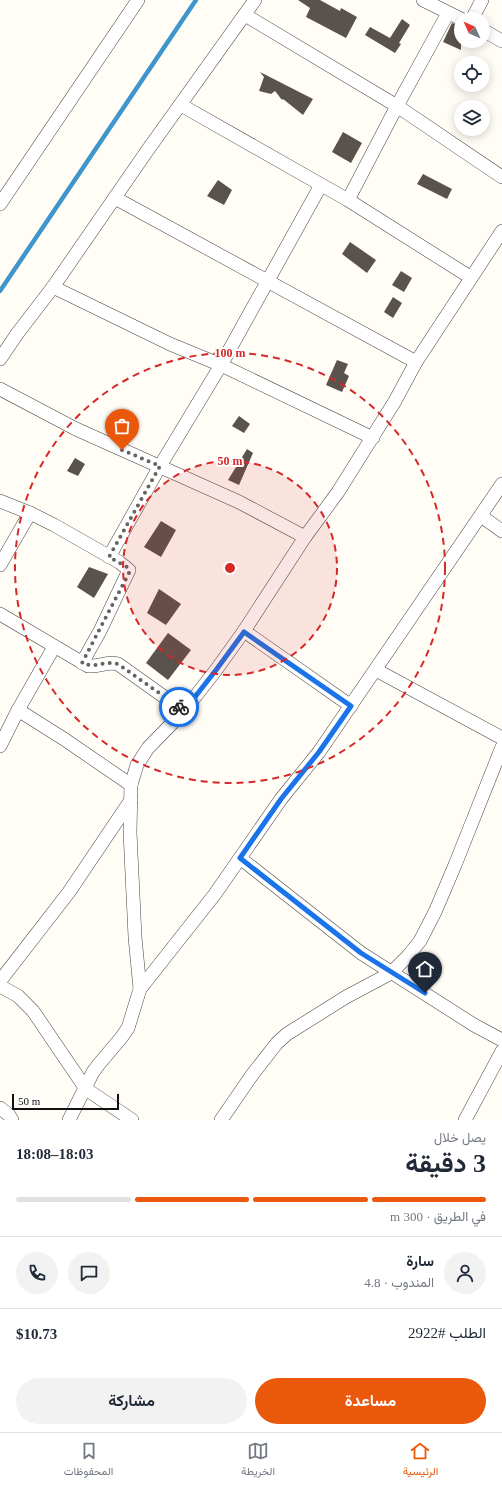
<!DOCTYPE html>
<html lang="ar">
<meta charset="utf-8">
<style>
body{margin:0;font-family:"Times New Roman",Vazirmatn,serif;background:#f2f2f3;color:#1f2937;direction:rtl;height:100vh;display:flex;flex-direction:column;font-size:15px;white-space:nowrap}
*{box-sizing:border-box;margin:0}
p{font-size:13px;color:#747a83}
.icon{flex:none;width:22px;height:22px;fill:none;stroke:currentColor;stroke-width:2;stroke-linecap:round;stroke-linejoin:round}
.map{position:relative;height:1120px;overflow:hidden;direction:ltr}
.drawer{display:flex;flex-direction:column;background:#fff;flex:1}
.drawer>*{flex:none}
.needle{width:26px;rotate:315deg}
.fabs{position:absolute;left:454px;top:12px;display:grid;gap:8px}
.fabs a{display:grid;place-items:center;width:36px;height:36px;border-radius:50%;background:#fff;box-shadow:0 2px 10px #0003;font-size:20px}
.scale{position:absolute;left:12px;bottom:10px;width:107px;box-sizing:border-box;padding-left:4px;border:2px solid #111;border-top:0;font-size:11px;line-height:14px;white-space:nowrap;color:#111;-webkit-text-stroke:3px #fff;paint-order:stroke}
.pin{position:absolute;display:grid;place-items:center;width:34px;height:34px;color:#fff;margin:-41px -17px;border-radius:50% 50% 50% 0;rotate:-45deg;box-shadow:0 0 4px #0007}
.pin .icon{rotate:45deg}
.courier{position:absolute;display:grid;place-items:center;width:40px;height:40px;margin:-20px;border:3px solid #1a73e8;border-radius:50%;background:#fff;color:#222;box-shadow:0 1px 5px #0007}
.overview em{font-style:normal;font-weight:700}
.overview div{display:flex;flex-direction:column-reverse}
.overview{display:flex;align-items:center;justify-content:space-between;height:68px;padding:0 16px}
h1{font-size:26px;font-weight:700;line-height:30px}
.bar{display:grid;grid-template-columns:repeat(4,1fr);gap:6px 4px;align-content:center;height:48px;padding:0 16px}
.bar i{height:5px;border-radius:3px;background:#e0e1e3}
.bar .selected{background:#ea580c}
.bar p{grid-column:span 4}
.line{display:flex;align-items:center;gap:10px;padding:0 16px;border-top:1px solid #e0e1e3}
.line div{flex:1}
.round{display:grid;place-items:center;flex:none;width:42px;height:42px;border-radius:21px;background:#f2f2f3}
.cta{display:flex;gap:8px;margin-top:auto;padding:8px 16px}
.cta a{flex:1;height:46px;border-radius:24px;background:#ea580c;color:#fff;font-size:16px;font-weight:700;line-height:46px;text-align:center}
.cta a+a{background:#f2f2f3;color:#1f2937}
.tabs{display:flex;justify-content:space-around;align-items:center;height:56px;border-top:1px solid #e0e1e3;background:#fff;font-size:11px;color:#747a83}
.tabs a{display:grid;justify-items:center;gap:2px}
.tabs .selected{color:#ea580c}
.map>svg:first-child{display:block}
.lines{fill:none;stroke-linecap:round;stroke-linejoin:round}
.stream{stroke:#3f96cf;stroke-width:4.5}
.building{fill:#5a524d}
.minor-casing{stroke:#444;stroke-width:14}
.minor{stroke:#fff;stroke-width:13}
.done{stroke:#646461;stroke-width:4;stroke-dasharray:0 7.2}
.route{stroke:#1a73e8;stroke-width:5}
.ring{fill:none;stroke:#d62828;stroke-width:2;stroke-dasharray:7 5}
.centre{fill:#d62828;stroke:#fff;stroke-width:2}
.ring-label{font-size:12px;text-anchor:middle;font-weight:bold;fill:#d62828;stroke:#fff;stroke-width:4;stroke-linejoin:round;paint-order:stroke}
</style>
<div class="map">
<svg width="502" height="1120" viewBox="0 0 502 1120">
<rect width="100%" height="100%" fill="#fffdf5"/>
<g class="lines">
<path class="stream" d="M0,291L196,0"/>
</g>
<g class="building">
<path d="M298,0H320L340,11L341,8L357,17L346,38L306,17L310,8Z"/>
<path d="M402,19L410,25L399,43L401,44L395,53L365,35L370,27L390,38Z"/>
<path d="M452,23L461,27V50L443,42Z"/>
<path d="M260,72L313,99L303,115L283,99L282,100L275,91L271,94L259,91L264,77Z"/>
<path d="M343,132L362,143L351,163L332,152Z"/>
<path d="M423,174L452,189L447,199L417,184Z"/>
<path d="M218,180L232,190L224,205L207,196Z"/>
<path d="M350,242L376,260L367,273L342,254Z"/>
<path d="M401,271L412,278L404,292L392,285Z"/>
<path d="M393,297L402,303L393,318L384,312Z"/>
<path d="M337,360L348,364L344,373L349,376L342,392L326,385Z"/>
<path d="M239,416L250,424L244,433L232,426Z"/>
<path d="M247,449L253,453L239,485L228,480Z"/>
<path d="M75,458L85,464L78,476L67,471Z"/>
<path d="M161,521L176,530L161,557L144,547Z"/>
<path d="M89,567L108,574L94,598L77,587Z"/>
<path d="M159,589L181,604L166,625L147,613Z"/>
<path d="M168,633L191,650L168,680L146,663Z"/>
</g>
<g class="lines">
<g class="minor-casing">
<g id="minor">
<path d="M423,0L461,19"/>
<path d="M245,15L397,106L502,177"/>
<path d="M472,19L482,0"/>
<path d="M483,30L502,41"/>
<path d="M181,105L348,200L470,277"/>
<path d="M115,198L416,362"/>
<path d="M348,200L397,106L448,13"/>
<path d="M0,204L138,0"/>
<path d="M53,287L170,344L221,365L373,438"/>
<path d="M0,359L17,334L53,287L147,151L255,0"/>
<path d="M0,389L76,429L239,502L305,537"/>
<path d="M0,501L30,513L54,525L119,562L129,570L100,631L82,663"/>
<path d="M481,516L502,531"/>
<path d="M109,557L160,466L221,365L321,185"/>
<path d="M0,565L30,513"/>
<path d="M0,614L88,666C99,667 108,661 118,664L184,711"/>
<path d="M244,631L351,706"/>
<path d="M376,670L502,738"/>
<path d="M18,710L64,739L131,785"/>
<path d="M0,746L18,710L54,647"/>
<path d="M240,858L361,953L474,1025L502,1040"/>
<path d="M0,981L69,892L131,800"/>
<path d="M0,986L18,996L33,1011L86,1089L132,1120"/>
<path d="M140,989L215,894L281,799L319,752L502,484"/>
<path d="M0,1108L9,1115L12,1120"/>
<path d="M69,1120L93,1072L99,1064L121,1038L128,1028L140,989L135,937L130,832L131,785L137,765L148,748L184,711L216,670L244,631L305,537L338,492L395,401L416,362L502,231"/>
<path d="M221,1120L252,1075L277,1043L287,1034L346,997L391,973L408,956L420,941L435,912L455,865L502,747"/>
<path d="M465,1120L502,1051"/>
</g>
</g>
<use href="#minor" class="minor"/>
</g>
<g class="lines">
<path class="done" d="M122,450L160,466L109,557L127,567L129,570V573L82,663C96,669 105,660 118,664L179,707"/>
<path class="route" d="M179,707L184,711L216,670L244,632L351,706L319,752L281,799L240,858L361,953L425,993"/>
</g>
<circle cx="230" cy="568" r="107" fill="#d62828" fill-opacity=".12"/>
<g class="ring">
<circle cx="230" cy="568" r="107"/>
<circle cx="230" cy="568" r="215"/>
</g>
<circle cx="230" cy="568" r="6" class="centre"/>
<g class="ring-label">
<text x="230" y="357">100 m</text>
<text x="230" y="465">50 m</text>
</g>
</svg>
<div class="fabs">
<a><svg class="needle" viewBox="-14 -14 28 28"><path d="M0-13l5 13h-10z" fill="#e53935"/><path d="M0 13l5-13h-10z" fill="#747a83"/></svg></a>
<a><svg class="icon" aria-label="locate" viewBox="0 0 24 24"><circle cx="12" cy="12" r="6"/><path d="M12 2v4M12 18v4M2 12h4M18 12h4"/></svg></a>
<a><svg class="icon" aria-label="layers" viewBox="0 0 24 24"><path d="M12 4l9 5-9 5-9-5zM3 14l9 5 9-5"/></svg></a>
</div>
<div class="scale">50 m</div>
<div class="pin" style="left:122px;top:450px;background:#ea580c"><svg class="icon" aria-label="bag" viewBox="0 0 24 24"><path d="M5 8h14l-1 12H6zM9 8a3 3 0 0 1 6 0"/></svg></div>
<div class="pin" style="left:425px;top:993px;background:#1f2937"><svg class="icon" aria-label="home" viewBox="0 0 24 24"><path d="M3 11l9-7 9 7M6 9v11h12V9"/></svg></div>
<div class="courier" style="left:179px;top:707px"><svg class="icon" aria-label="bike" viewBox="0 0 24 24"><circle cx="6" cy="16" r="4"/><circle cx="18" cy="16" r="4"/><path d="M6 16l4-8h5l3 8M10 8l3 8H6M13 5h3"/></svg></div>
</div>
<section class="drawer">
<div class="overview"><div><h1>3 دقيقة</h1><p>يصل خلال</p></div><em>18:03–18:08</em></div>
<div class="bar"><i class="selected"></i><i class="selected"></i><i class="selected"></i><i></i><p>في الطريق · 300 m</p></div>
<div class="line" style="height:72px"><a class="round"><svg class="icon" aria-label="person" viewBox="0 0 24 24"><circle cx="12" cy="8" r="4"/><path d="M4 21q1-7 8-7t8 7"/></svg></a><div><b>سارة</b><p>المندوب · 4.8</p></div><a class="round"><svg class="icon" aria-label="chat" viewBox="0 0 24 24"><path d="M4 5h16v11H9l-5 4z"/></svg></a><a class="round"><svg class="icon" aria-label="phone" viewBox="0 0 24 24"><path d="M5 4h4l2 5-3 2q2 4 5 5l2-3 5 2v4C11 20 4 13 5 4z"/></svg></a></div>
<div class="line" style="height:52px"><div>الطلب #2922</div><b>$10.73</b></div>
<div class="cta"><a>مساعدة</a><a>مشاركة</a></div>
</section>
<nav class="tabs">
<a class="selected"><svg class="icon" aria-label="home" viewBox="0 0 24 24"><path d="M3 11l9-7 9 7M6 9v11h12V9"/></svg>الرئيسية</a>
<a><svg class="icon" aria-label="map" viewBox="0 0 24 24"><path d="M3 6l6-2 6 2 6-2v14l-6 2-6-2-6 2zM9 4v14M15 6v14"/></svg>الخريطة</a>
<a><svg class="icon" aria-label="saved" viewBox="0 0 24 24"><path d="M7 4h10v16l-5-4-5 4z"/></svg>المحفوظات</a>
</nav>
